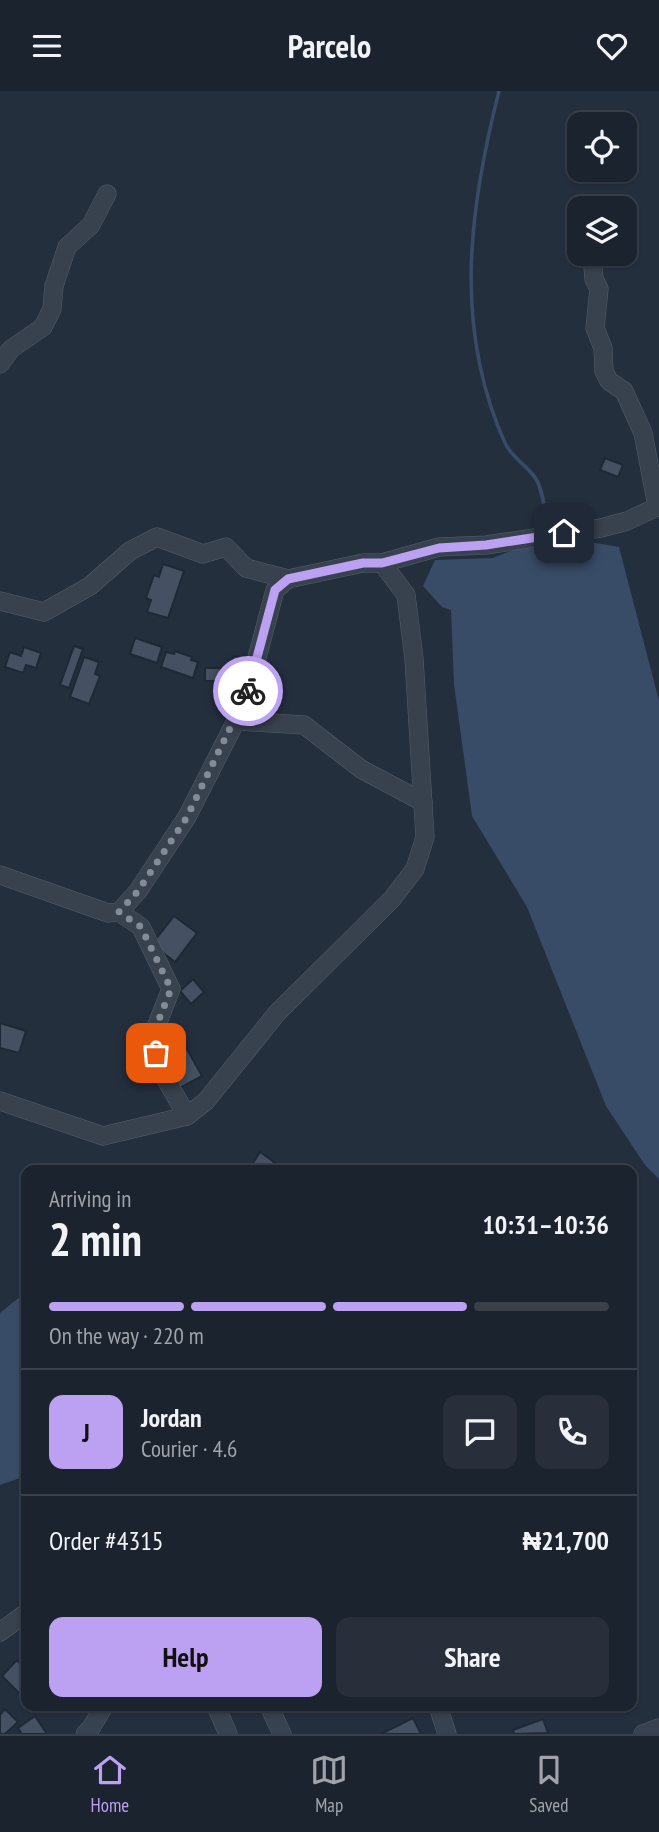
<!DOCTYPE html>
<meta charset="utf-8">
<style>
body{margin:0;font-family:"PT Sans Narrow",sans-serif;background:#282f3a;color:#f1f3f6;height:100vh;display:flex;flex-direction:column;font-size:26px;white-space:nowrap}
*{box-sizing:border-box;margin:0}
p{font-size:23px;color:#a0a4aa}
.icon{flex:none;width:38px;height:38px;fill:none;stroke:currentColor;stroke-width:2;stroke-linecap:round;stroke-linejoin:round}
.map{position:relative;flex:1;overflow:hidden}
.panel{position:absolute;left:21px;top:1074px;width:616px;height:546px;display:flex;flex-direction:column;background:#1b232e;border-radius:14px;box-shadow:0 2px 5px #0004,0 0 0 2px #39404a}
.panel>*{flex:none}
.buttons{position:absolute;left:567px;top:21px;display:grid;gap:14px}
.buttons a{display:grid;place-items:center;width:70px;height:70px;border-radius:14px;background:#1b232e;box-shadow:0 2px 5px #0004,0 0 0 2px #39404a;font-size:35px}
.pin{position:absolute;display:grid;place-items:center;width:60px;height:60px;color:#fff;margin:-30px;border-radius:14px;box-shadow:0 4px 10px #0006}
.courier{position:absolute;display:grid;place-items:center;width:70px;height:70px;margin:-35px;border:5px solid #bca0f2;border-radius:50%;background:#fff;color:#222;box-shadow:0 2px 9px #0007}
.head em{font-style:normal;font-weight:700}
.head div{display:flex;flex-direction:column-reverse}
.head{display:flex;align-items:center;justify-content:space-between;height:119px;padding:0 28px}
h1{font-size:46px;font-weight:700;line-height:52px}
.bar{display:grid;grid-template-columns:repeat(4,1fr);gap:10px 7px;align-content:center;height:84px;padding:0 28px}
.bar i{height:9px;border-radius:5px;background:#39404a}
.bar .active{background:#bca0f2}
.bar p{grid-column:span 4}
.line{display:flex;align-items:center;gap:18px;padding:0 28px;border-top:2px solid #39404a}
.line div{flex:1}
.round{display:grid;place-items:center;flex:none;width:74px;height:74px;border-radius:14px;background:#282f3a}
.primary-button{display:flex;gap:14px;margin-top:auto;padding:14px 28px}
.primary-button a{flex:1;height:80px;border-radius:14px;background:#bca0f2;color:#111;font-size:28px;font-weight:700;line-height:80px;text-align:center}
.primary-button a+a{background:#282f3a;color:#f1f3f6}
header{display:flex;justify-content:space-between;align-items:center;height:91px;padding:0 28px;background:#1b232e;font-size:32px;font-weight:700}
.menu{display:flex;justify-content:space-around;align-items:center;height:98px;border-top:2px solid #39404a;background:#1b232e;font-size:19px;color:#a0a4aa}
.menu a{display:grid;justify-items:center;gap:4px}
.menu .active{color:#bca0f2}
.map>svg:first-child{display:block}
.water{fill:#394c67}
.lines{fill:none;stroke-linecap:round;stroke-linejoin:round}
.stream{stroke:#394c67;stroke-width:3.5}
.building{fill:#455162;stroke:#1f2835;stroke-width:2}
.minor-casing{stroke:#565f6c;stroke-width:19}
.minor{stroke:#38414e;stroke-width:18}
.done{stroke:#828b98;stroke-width:7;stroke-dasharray:0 12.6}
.route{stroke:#bca0f2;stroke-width:9}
</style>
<header><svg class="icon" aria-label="menu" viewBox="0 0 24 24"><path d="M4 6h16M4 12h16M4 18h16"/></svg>Parcelo<svg class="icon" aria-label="heart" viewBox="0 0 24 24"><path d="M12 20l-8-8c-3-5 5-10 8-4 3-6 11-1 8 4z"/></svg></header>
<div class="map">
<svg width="659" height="1643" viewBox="0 0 659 1643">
<rect width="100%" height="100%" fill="#242f3e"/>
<g class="water">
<path d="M573,448L619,456L659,610V1088L645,1074L606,1015L527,816L472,725L454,593L451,519L442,516L423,495L435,469L493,467L526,454Z"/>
<path d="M26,1201V1385L0,1394V1222Z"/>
</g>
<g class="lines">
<path class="stream" d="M499,0C469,118 453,236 505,352C511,366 528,375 536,388C544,401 545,425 548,440"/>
</g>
<g class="building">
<path d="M605,367L623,374L618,386L600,379Z"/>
<path d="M163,473L184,480L168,527L147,521L151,509L146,507L154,484L159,486Z"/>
<path d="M135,547L162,556L157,572L130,563Z"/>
<path d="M74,555L83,558L69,597L60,594Z"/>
<path d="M24,556L41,562L36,577L26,574L23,582L5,576L10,561L21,565Z"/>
<path d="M175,560L192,566L191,569L198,571L193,587L161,576L166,561L174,563Z"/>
<path d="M234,565L246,568L242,580L231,577Z"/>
<path d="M84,566L99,571L95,583L100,585L89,613L70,606Z"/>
<rect x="205" y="577" width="18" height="13"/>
<path d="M174,825L197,842L175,871L152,853Z"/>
<path d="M193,888L204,901L191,913L180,900Z"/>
<path d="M0,932L26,940L19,962L0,957Z"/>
<path d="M177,940L202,985L180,997L155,952Z"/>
<path d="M260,1061L274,1071L268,1080H248Z"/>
<path d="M17,1569L26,1579V1595L19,1602L2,1585Z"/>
<path d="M5,1618L18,1631L5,1643H0V1624Z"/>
<path d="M35,1625L47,1643H22L18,1637Z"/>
<path d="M413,1627L421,1643H381Z"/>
<path d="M543,1628L548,1642L514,1643L513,1639Z"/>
</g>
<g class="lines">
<g class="minor-casing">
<g id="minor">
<path d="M592,163L594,188L599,198L595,237L603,257L604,280L609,290L624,300L643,342L657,415"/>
<path d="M0,273L11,258L43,236L52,218L54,195L67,156L91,134L107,103"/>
<path d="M0,510L44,521L90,495L130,460L157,446L203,463L226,456L246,477L288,488"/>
<path d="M236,630L304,634L361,678L423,711"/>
<path d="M0,784L108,822L119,821L138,800L187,726L245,612L275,499L288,488L363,472H382L439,456L486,454L601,437L627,430L659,415"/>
<path d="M119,821L141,836L171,898L152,946L160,978L187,1025"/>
<path d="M0,1010L103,1045L187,1025L206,1010L277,922L392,808L415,778L425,746L414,568L406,504L382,472"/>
<path d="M0,1541L26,1522"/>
<path d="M216,1615L228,1643"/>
<path d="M269,1615L282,1643"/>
<path d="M438,1615L447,1643"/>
<path d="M85,1643L91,1637L104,1615"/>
<path d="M643,1643L659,1637"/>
</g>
</g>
<use href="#minor" class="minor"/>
</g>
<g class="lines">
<path class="done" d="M156,962L152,946L171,898L141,836L119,821L138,800L187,726L248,600"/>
<path class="route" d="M248,600L275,499L288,488L363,472H382L439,457L486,454L564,442"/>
</g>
</svg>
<div class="buttons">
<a><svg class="icon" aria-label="locate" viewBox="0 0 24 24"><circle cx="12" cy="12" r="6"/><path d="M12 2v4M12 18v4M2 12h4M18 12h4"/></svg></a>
<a><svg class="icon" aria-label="layers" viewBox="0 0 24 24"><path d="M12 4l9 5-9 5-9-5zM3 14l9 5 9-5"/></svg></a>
</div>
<div class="pin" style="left:156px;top:962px;background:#ea580c"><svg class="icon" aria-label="bag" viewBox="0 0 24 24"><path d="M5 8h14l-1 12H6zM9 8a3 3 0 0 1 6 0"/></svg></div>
<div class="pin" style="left:564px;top:442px;background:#1f2937"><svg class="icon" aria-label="home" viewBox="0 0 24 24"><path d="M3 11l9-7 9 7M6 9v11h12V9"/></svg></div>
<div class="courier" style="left:248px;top:600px"><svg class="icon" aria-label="bike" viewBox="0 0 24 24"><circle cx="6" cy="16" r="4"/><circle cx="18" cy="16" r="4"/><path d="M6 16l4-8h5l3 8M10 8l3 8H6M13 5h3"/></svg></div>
<section class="panel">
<div class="head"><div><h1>2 min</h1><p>Arriving in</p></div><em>10:31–10:36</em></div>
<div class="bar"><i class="active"></i><i class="active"></i><i class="active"></i><i></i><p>On the way · 220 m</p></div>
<div class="line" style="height:126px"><b class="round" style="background:#bca0f2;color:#111">J</b><div><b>Jordan</b><p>Courier · 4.6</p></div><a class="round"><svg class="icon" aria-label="chat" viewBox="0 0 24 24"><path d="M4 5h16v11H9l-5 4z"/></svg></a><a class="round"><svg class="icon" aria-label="phone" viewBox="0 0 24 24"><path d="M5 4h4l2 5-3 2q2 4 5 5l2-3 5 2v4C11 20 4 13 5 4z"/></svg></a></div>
<div class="line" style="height:91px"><div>Order #4315</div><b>₦21,700</b></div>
<div class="primary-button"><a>Help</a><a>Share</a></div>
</section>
</div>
<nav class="menu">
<a class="active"><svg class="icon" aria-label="home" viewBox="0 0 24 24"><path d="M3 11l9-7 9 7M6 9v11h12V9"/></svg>Home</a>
<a><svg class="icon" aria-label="map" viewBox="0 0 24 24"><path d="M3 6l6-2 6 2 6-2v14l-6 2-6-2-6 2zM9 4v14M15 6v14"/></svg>Map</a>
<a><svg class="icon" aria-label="saved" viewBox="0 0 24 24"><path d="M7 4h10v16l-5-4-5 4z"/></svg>Saved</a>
</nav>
